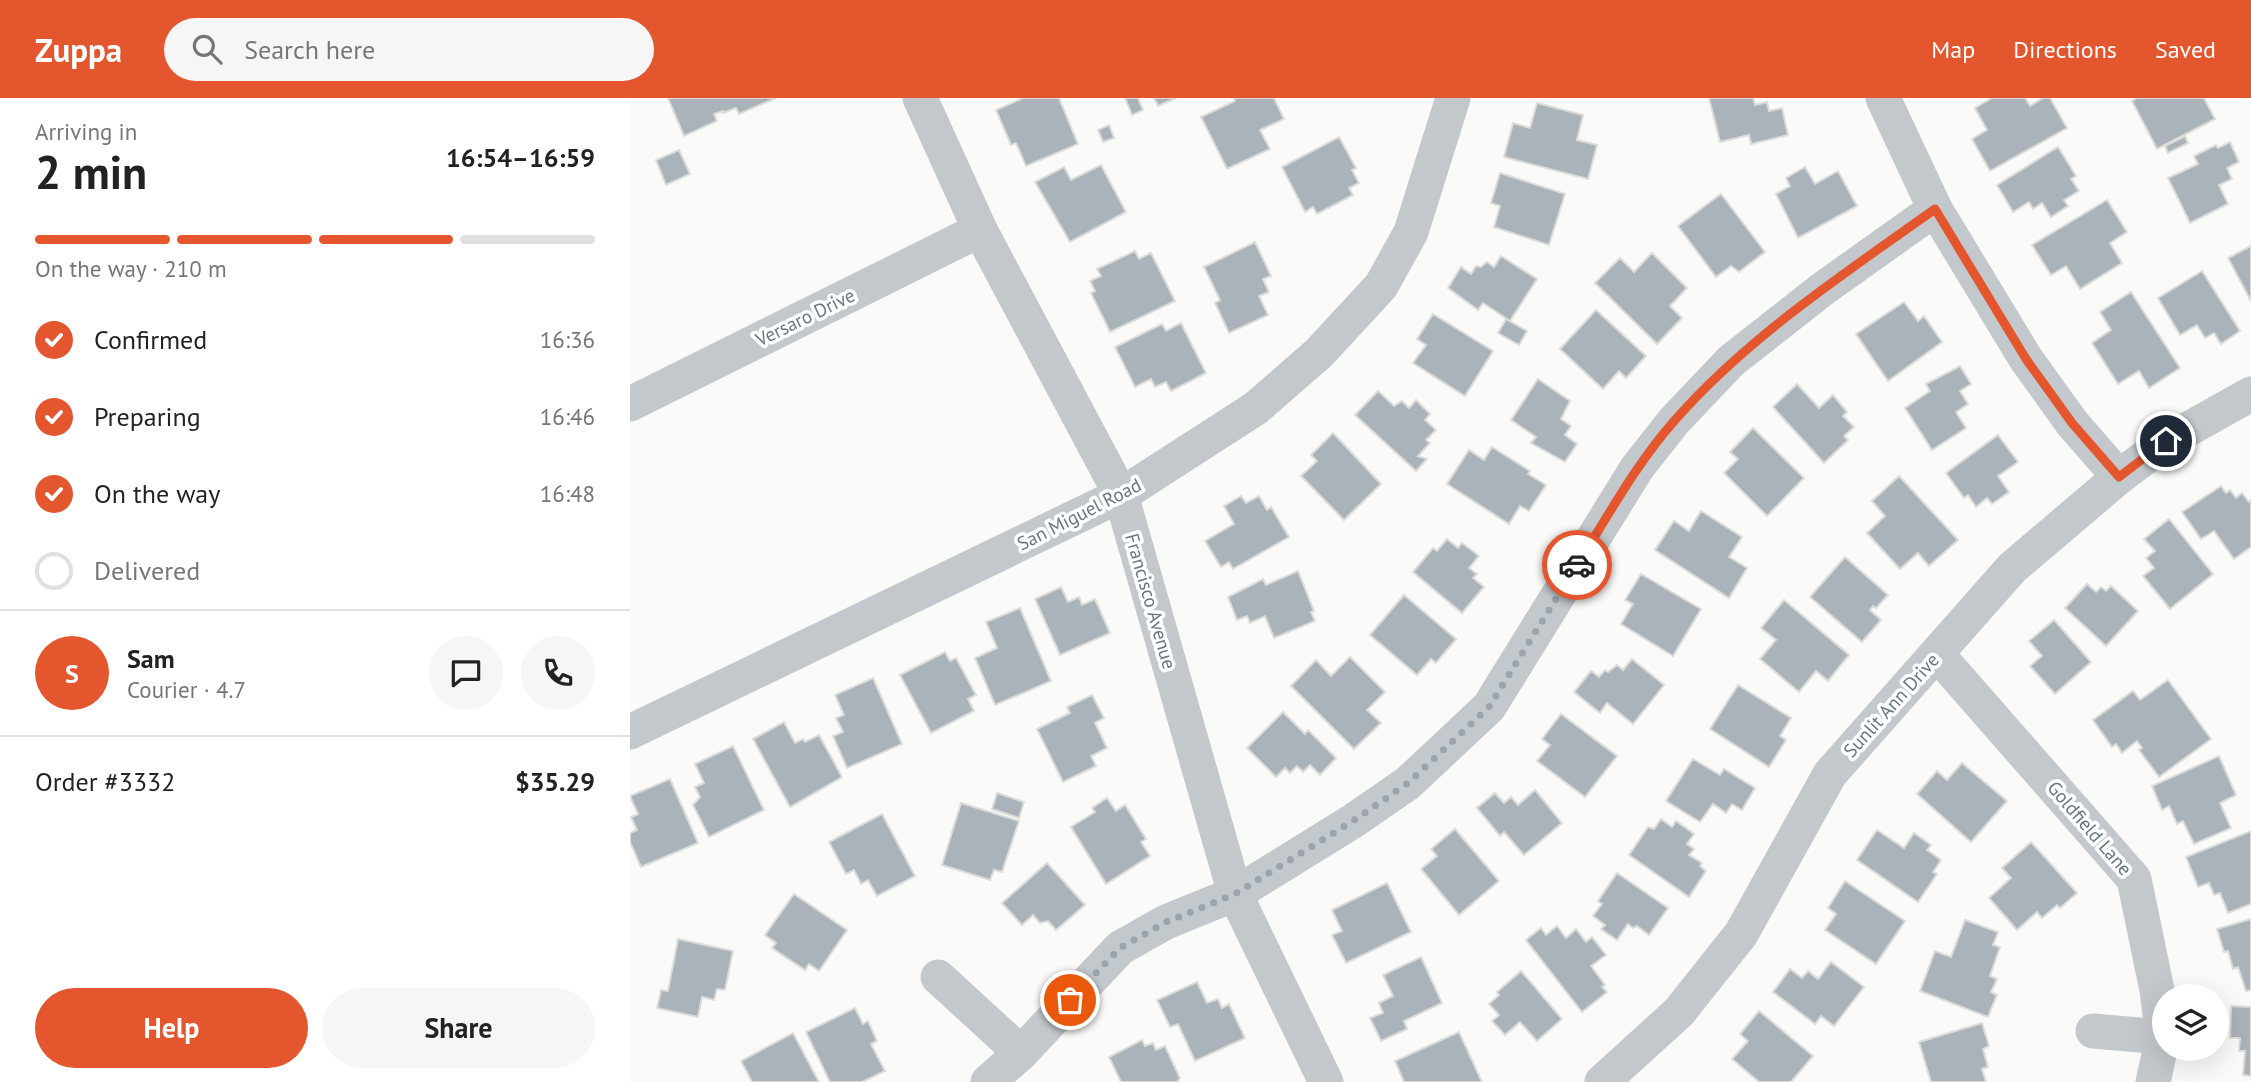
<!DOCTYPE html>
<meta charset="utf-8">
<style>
body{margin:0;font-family:"PT Sans",sans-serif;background:#f6f6f6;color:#222;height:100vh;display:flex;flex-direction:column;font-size:26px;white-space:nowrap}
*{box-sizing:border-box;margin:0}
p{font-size:23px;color:#767676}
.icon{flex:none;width:38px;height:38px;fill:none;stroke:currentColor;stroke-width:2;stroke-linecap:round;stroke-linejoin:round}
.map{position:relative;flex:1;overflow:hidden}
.details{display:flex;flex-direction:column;background:#fff;width:630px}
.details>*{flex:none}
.buttons{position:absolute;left:1522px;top:886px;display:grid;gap:14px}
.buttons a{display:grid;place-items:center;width:77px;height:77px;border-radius:50%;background:#fff;box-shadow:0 7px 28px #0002;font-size:35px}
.pin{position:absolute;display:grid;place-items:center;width:60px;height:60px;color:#fff;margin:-30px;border:4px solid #fff;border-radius:50%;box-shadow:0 2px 7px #0007}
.courier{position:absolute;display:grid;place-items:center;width:70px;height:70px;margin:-35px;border:5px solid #e4572e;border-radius:50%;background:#fff;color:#222;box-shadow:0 2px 9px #0007}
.headline em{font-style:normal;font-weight:700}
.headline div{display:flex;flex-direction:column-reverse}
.headline{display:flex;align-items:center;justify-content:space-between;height:119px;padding:0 35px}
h1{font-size:46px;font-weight:700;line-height:52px}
.bar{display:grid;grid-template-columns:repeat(4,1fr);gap:10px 7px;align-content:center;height:84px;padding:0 35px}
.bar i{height:9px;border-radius:5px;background:#e0e0e0}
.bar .on{background:#e4572e}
.bar p{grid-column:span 4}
.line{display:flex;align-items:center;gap:18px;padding:0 35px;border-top:2px solid #e0e0e0}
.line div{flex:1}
.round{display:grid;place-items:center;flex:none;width:74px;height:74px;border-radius:37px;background:#f6f6f6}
ol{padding:0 35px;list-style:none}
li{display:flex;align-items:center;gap:21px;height:77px}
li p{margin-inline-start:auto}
li .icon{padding:7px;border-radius:50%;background:#e4572e;color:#fff;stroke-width:4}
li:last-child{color:#767676}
li i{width:38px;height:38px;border:4px solid #e0e0e0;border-radius:50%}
.cta{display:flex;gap:14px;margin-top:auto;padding:14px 35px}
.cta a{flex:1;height:80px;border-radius:42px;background:#e4572e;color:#fff;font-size:28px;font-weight:700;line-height:80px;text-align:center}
.cta a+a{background:#f6f6f6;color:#222}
header{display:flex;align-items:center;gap:42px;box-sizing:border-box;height:98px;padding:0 35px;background:#e4572e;color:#fff}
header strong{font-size:33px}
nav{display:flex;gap:38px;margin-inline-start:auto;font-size:24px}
.search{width:490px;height:63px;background:#f6f6f6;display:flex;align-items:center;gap:18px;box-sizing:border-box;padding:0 24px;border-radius:38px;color:#767676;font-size:26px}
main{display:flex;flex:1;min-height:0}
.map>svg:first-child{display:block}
.building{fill:#aab3b9;stroke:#dcdcda;stroke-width:2}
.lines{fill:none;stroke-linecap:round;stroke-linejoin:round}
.minor{stroke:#c3c8cc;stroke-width:35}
.done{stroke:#99a4ac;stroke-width:7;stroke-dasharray:0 12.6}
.route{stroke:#e4572e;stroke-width:9}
.labels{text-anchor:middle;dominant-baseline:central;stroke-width:7;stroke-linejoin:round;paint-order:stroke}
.street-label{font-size:19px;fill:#657683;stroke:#fff}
</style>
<header>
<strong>Zuppa</strong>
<div class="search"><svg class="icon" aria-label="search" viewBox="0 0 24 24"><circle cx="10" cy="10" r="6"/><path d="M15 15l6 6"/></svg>Search here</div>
<nav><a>Map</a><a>Directions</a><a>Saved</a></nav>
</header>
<main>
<section class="details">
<div class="headline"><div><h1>2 min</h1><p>Arriving in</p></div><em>16:54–16:59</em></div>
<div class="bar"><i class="on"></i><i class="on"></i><i class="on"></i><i></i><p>On the way · 210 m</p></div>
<ol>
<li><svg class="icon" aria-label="check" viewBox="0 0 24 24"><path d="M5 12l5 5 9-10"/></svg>Confirmed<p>16:36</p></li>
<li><svg class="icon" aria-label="check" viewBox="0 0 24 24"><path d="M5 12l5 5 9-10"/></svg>Preparing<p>16:46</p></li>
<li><svg class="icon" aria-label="check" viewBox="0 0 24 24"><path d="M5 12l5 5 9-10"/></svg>On the way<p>16:48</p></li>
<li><i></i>Delivered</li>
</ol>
<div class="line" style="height:126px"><b class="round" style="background:#e4572e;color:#fff">S</b><div><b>Sam</b><p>Courier · 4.7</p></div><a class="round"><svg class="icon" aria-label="chat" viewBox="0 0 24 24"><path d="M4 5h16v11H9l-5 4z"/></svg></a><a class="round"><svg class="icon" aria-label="phone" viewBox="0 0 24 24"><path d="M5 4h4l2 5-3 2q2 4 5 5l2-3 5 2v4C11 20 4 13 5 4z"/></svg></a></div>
<div class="line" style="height:91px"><div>Order #3332</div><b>$35.29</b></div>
<div class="cta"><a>Help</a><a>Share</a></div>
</section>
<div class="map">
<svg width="1621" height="984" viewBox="0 0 1621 984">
<rect width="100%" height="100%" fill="#fafaf8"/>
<g class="building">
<path d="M38,0H146L109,16L106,10L93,15V13L84,16L87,23L54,38Z"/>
<path d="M393,0H429L448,46L396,68L386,45L381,47L366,12Z"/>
<path d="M495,0H508L513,12L502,17Z"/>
<path d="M524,0H546L528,8Z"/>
<path d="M604,0H644L654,21L630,32L640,51L597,71L571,19L605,3Z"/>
<path d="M1079,0H1123L1125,7L1137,4L1139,13L1152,10L1158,37L1121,46L1119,37L1090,44Z"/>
<path d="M1362,0H1395L1400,8L1413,0H1420L1437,30L1360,73L1342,41L1357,32L1345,10Z"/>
<path d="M1507,0H1574L1585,21L1527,51L1502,3Z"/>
<path d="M907,5L953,17L947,42L967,47L958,81L874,59L883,25L900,30Z"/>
<path d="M479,27L484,40L473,44L468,32Z"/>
<path d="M1555,38L1558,45L1538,55L1535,48Z"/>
<path d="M709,39L726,70L722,72L729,85L719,90L723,97L687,116L683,109L675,114L652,69Z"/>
<path d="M1600,44L1609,64L1597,70L1602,81L1589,87L1598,106L1560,125L1538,80L1568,66L1564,58L1586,47L1588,50Z"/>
<path d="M1428,49L1446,78L1441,81L1449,93L1434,102L1438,108L1421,119L1412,105L1403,111L1399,104L1383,114L1367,87Z"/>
<path d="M49,52L60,76L36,87L26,62Z"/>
<path d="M471,67L496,114L440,144L405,84L434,69L441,82Z"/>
<path d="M1175,69L1185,86L1208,73L1227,108L1168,140L1146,96L1160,88L1156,80Z"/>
<path d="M870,75L935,96L919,147L864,129L870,108L861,105Z"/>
<path d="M1091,96L1135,154L1109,174L1101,168L1086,179L1048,128Z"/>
<path d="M1477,102L1497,134L1480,145L1492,165L1450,191L1436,168L1421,177L1402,147Z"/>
<path d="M625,144L641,178L633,181L639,194L629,198L638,217L599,235L585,205L590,202L574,169Z"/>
<path d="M1621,148V203L1598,160Z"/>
<path d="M505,153L509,161L521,155L545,203L480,234L461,195L465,193L460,183L471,178L467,171Z"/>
<path d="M1022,155L1057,190L1040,208L1052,220L1027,246L965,185L990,160L1004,174Z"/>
<path d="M871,158L907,181L880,223L853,205L848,212L818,190L831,169L841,176L846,168L851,169L857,164L864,169Z"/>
<path d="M1572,173L1610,233L1591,246L1584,235L1575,240L1567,227L1550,237L1528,200Z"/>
<path d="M1501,194L1550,270L1519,290L1509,273L1488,286L1462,245L1481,232L1470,214Z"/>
<path d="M1274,204L1288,223L1294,218L1312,244L1258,283L1226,236Z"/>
<path d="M966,212L1016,258L996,280L989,273L973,291L930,251Z"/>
<path d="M803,216L863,253L835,298L783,265L796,247L787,241Z"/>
<path d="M876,221L897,233L889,247L868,235Z"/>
<path d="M551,225L576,275L541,293L536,284L525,289L521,281L505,289L485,249L532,226L536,233Z"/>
<path d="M1330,268L1341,286L1330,293L1338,306L1326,314L1336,330L1302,352L1275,310L1300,293L1296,286Z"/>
<path d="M908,281L940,303L931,321L941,328L935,337L947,346L935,364L901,345L906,339L881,322Z"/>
<path d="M1167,286L1189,310L1203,297L1217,314L1213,318L1224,329L1214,338L1218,342L1194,365L1143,309Z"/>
<path d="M748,293L764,308L772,303L779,310L786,302L800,316L795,322L806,332L796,342L800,345L788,358L797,361L786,373L725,317Z"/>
<path d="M1123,330L1174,380L1137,418L1094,375L1108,361L1100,354Z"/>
<path d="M703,335L751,386L714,422L671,378L687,363L681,357Z"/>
<path d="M1368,337L1388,364L1368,378L1379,394L1362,406L1357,400L1346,409L1338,397L1334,400L1316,375Z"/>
<path d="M862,349L900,373L898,376L916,387L899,413L890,408L879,426L817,386L839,352L854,362Z"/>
<path d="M1269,378L1328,442L1299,468L1288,455L1270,471L1237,435L1255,418L1242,403Z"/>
<path d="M1591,388L1596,395L1600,392L1606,400L1612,395L1619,404L1621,402V449L1604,461L1584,433L1571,441L1552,414Z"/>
<path d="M611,398L616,405L629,398L637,412L641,409L659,439L603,471L599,464L591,469L575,443L604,426L594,408Z"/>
<path d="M1071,413L1112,439L1099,459L1117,470L1099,500L1025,452L1044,423L1059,433Z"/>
<path d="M1539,421L1583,476L1540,511L1513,478L1524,470L1516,460L1525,453L1514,441Z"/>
<path d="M817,441L828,450L832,445L849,458L839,470L847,476L843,480L854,489L832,515L783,474L803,450L807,453Z"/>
<path d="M1215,459L1258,497L1246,510L1243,508L1240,512L1251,522L1232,544L1180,499Z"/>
<path d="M668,473L684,513L681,514L685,523L644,540L635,518L620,525L617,518L607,522L598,499L633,481L636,487Z"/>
<path d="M1011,476L1071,511L1043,558L991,526L1003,506L995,502Z"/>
<path d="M1457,486L1466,494L1471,489L1476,493L1481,488L1508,513L1476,548L1435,510Z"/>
<path d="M431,489L438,504L449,499L452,507L465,501L480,535L430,557L405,501Z"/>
<path d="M774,497L826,541L806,565L801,561L787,577L740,537Z"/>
<path d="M1154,502L1219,557L1198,583L1186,573L1169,594L1130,561L1146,542L1131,530Z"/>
<path d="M390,510L421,583L365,607L345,560L367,550L356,524Z"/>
<path d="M1424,522L1461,564L1425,596L1400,568L1412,558L1399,543Z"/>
<path d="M315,554L320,563L326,560L346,597L338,601L344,613L301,635L270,577Z"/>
<path d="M720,559L755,594L737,612L751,625L724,651L661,588L686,562L701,578Z"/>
<path d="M1002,561L1034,587L1003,626L977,605L970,615L944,594L961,573L969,579L975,572L978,574L987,567L993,572Z"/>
<path d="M243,580L272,646L217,670L203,638L213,634L206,620L214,617L205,597Z"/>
<path d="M1538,582L1581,641L1529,679L1509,652L1512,650L1507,643L1492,655L1486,646L1482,649L1463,622L1503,593L1510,602Z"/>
<path d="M1108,587L1161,620L1150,638L1156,642L1139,669L1080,631Z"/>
<path d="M462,597L474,620L465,625L477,650L461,658L466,668L433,684L407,631L440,615L437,609Z"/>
<path d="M653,614L675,636L678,632L706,660L690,677L680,667L673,674L667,668L660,675L655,670L646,679L617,650Z"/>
<path d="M931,616L987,658L955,699L907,663L920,647L912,641Z"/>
<path d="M154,624L165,645L173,641L175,644L189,637L212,679L160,709L123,641Z"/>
<path d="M103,648L134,712L79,739L63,707L70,699L65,689L74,685L65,666Z"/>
<path d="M1589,658L1606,697L1590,705L1601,730L1564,746L1553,723L1547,726L1539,708L1532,712L1522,688Z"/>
<path d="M1063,661L1090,677L1094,671L1125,690L1112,712L1102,706L1096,715L1083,706L1070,724L1036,703Z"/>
<path d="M1332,665L1377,703L1341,744L1287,696L1307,673L1317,682Z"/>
<path d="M40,681L68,745L11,769L0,744V735L7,732L1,719L8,716L0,698Z"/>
<path d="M905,692L932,725L894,757L874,734L870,738L847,710L865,695L874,705L881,699L888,707Z"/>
<path d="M367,695L394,704L389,720L362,711Z"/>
<path d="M477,700L486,713L495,707L516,741L511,744L520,758L476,786L441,729L465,714L462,710Z"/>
<path d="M331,705L389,723L372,774L364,772L360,782L312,767Z"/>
<path d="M252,716L285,778L247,798L238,782L231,786L224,772L216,776L199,744Z"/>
<path d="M1031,721L1042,729L1046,723L1064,736L1057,746L1064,751L1059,757L1072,765L1070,768L1076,773L1059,799L999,757L1018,729L1024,731Z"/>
<path d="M825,731L869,783L829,817L791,771L807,758L801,751Z"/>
<path d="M1247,732L1274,750L1284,735L1301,747L1297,752L1311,762L1303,774L1307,776L1288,804L1227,762Z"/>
<path d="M1621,733V806L1598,815L1590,795L1584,797L1579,785L1568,789L1556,759Z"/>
<path d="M1401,744L1447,795L1430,810L1427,807L1412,820L1407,814L1387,832L1359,800L1381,780L1372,770Z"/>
<path d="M417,765L455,807L426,832L418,823L410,825L403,817L392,827L372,805Z"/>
<path d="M987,775L1038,810L1019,837L1007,828L1003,830L998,826L987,842L971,831L975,827L963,818L972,806L968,803Z"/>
<path d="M1215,783L1275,823L1246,866L1195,832L1206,816L1198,810Z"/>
<path d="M757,785L781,834L716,865L702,837L712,833L702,812Z"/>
<path d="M164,796L217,832L189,873L179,866L175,872L142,850L146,845L135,837Z"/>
<path d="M1621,821V892L1616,893L1608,869L1603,871L1598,853L1594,854L1587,831Z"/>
<path d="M1335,822L1368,834L1363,847L1370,849L1360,878L1367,881L1361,894L1367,897L1358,919L1290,893L1305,853L1321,859Z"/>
<path d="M927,828L936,840L946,831L956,844L962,839L976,857L961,868L975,887L972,889L977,894L952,914L896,842L911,830L916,837Z"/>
<path d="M48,841L103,853L95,892L87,891L84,902L72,899L68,919L27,910L31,892L38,893Z"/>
<path d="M791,859L812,905L774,923L777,931L751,943L740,920L753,915L749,905L763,898L753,877Z"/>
<path d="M1201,864L1234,889L1204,928L1191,918L1185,926L1143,894L1160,871L1172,880L1178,873L1188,881Z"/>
<path d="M891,873L932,921L907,943L890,924L875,937L862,923L869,917L859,906L869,897L867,894Z"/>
<path d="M567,884L577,905L588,901L592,910L599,906L615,940L565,963L548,926L540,929L527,902Z"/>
<path d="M1601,908L1621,909V978L1613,977L1615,953H1609L1610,940H1600Z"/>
<path d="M225,910L233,926L238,923L247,943L241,946L255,973L232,984H200L176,934Z"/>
<path d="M1129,913L1183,958L1161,984H1129L1102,961L1118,943L1110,936Z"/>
<path d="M1352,925L1359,948L1353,951L1358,969L1352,971L1356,984H1301L1289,944Z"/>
<path d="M829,934L852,984H774L765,963Z"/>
<path d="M163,935L189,984H122L111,963Z"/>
<path d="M512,942L515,948L523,945L526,952L535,948L550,980L547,984H491L479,959Z"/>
</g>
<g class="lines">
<g class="minor">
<path d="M290,0L350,132L491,397L605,796L696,984"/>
<path d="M1253,0L1305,111L1396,261L1442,325L1489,379"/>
<path d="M0,306L350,132"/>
<path d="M1307,556L1504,781L1527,892L1533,939L1523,984"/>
<path d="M0,634L491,397L626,310L689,255L751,188L781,134L823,0"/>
<path d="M308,879L391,955"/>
<path d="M1463,933L1533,939"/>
<path d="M358,984L391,955L490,850L536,824L605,796L723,723L778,685L859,609L1007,370L1044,323L1101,263L1194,190L1305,111"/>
<path d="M972,984L1049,914L1111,836L1200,676L1382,470L1489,379L1537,343L1621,296"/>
</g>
</g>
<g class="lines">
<path class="done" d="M440,902L490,850L536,824L605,796L723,723L778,685L859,609L947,467"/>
<path class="route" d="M947,467C978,418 1006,366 1045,322C1119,238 1214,176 1305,111L1396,261L1442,325L1489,379L1536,343"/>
</g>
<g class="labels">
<g class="street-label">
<text transform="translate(175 219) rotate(-26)">Versaro Drive</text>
<text transform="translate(449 416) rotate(-27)">San Miguel Road</text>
<text transform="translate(521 503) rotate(74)">Francisco Avenue</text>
<text transform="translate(1261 607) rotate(-48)">Sunlit Ann Drive</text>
<text transform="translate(1460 730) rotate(49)">Goldfield Lane</text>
</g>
</g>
</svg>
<div class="buttons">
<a><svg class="icon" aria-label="layers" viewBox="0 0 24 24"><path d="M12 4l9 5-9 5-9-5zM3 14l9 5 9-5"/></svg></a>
</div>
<div class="pin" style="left:440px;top:902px;background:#ea580c"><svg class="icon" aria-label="bag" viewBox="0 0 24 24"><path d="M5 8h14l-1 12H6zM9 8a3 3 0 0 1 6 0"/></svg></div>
<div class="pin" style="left:1536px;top:343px;background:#1f2937"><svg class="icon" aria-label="home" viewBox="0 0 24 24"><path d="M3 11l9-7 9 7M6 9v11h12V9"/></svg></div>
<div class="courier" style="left:947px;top:467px"><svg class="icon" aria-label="car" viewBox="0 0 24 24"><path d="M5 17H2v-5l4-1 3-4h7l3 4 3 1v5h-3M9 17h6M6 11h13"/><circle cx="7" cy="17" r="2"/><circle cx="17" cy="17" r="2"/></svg></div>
</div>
</main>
